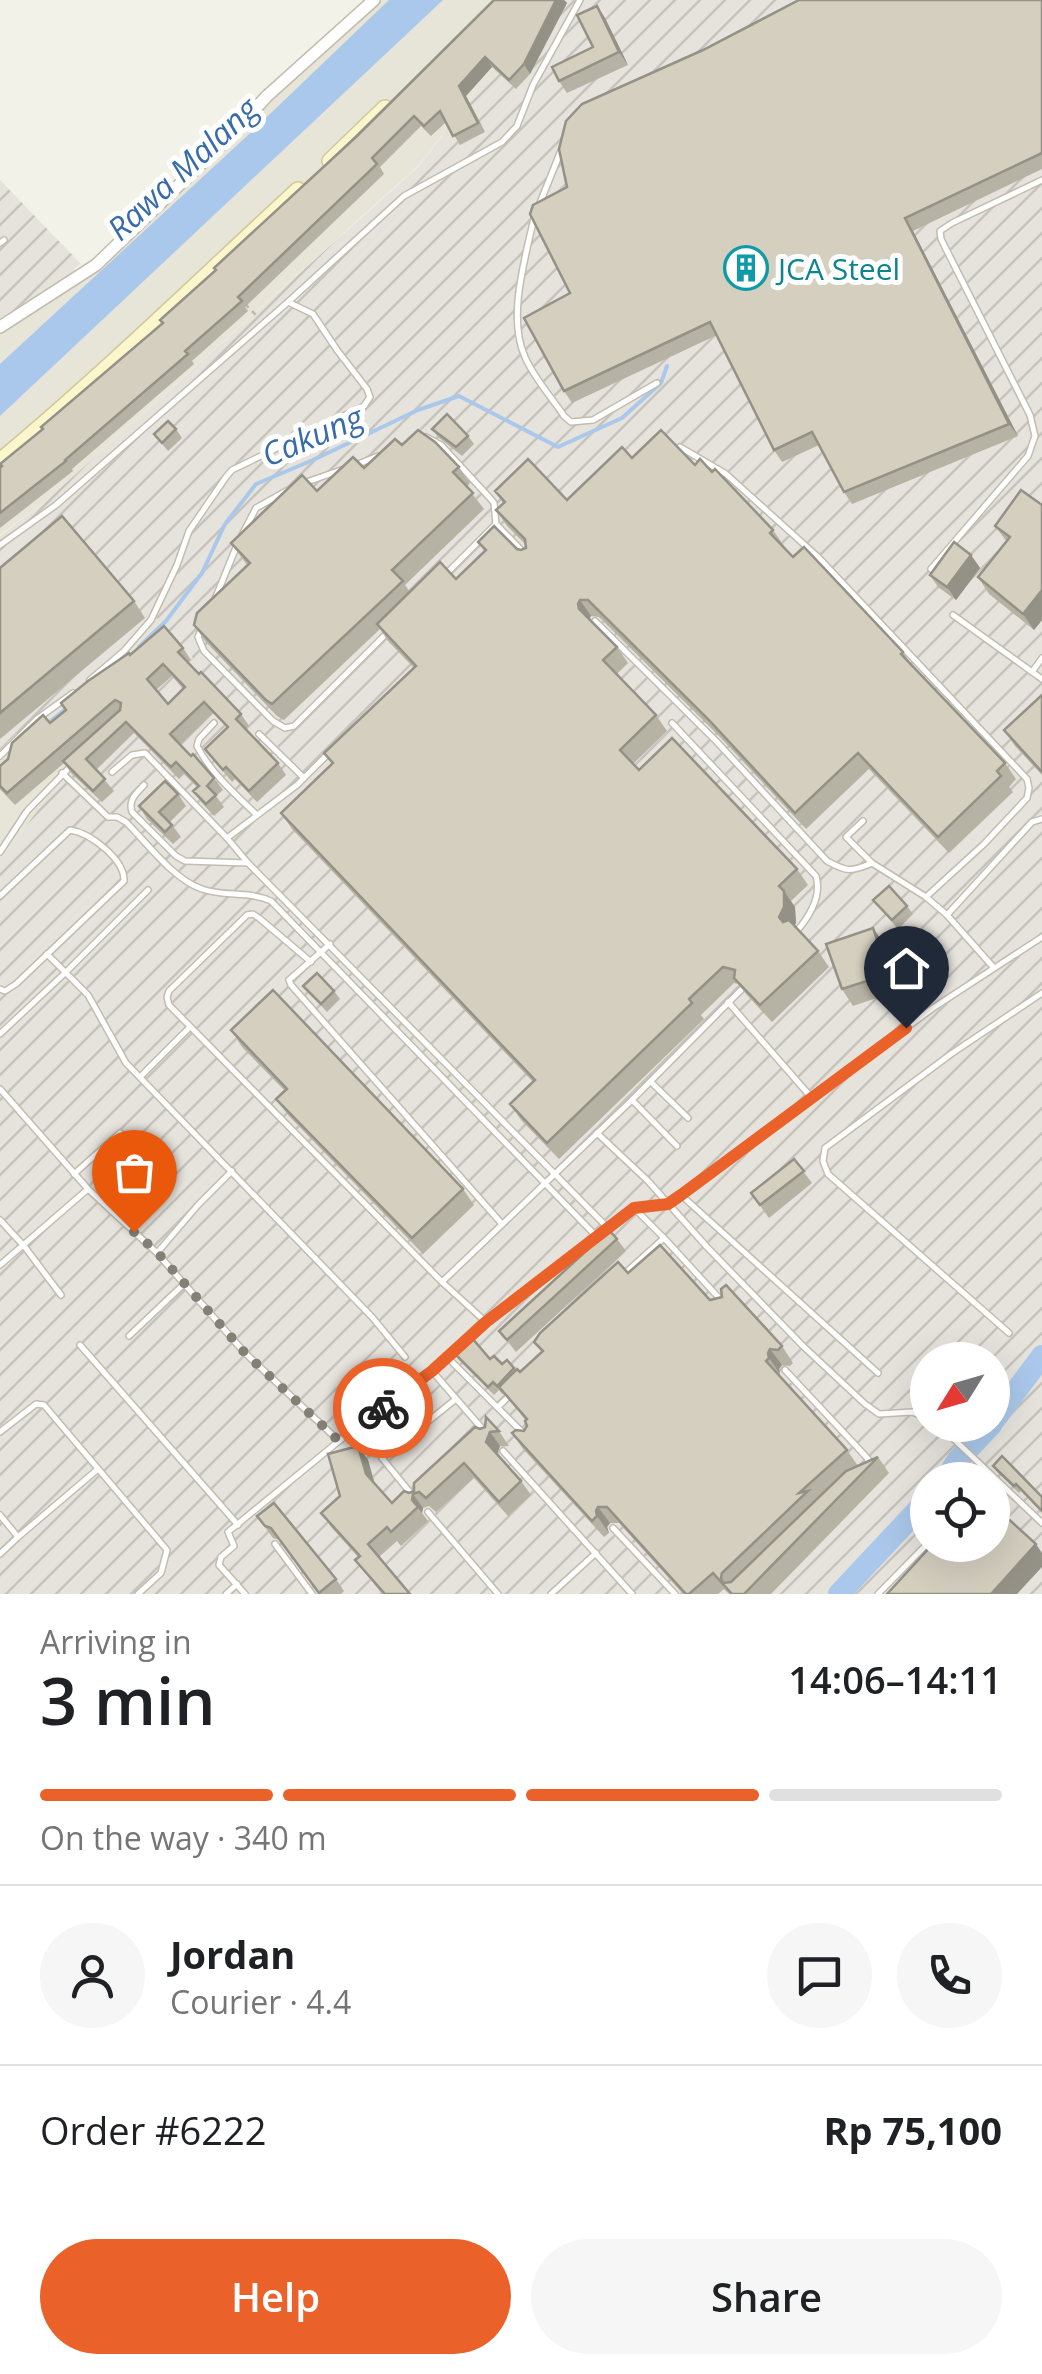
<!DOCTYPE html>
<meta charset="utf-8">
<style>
body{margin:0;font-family:"Open Sans",sans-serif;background:#f6f6f6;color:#202124;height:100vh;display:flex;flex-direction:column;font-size:38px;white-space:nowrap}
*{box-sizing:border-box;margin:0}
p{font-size:32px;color:#757577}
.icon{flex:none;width:55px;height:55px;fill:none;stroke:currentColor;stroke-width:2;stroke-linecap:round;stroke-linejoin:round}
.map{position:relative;height:1594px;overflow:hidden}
.sheet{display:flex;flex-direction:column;background:#fff;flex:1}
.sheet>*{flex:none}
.needle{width:65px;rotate:233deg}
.controls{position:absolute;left:910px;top:1342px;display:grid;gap:20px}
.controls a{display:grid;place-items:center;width:100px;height:100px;border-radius:50%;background:#fff;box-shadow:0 10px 40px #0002;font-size:50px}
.pin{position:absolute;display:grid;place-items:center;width:85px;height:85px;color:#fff;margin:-102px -42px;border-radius:50% 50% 50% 0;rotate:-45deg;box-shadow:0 0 10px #0007}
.pin .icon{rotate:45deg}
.courier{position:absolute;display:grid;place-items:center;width:100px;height:100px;margin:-50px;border:8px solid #ea6129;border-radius:50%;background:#fff;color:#222;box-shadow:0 2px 12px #0007}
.head em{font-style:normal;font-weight:600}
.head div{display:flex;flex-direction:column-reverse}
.head{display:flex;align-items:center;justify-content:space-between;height:170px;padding:0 40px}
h1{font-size:65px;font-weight:600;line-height:75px}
.bar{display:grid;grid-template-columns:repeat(4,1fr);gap:15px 10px;align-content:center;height:120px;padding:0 40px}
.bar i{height:12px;border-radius:8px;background:#e0e0e0}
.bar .selected{background:#ea6129}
.bar p{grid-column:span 4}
.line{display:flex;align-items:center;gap:25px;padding:0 40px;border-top:2px solid #e0e0e0}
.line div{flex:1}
.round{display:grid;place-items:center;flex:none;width:105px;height:105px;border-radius:52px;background:#f6f6f6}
.action{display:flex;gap:20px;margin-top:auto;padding:20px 40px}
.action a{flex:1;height:115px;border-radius:60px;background:#ea6129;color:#fff;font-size:40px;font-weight:600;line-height:115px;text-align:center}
.action a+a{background:#f6f6f6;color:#202124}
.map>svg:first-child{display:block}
.residential{fill:#e7e4d8}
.industrial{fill:url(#industrial-furrows);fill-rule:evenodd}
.water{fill:#aac8eb}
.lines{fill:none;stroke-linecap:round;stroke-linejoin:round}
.stream{stroke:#aac8eb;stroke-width:4}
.river{stroke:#aac8eb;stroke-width:22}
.lane-casing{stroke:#c1bdaf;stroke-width:8}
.street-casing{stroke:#c1bdaf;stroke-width:14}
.secondary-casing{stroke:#d0c99c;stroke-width:18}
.path{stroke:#bfb89e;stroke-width:2.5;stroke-dasharray:5 5;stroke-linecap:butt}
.lane{stroke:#fff;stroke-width:5}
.street{stroke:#fff;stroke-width:11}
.secondary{stroke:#fbf6cc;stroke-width:15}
.wall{fill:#b6b2a4;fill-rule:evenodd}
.shaded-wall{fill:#949186}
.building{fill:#d4cfbf;stroke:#949186;stroke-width:2.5;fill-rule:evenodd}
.done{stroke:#838076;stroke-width:10;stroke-dasharray:0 18}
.route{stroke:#ea6129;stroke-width:12}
.labels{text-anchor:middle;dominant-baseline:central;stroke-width:10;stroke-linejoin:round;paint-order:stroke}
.culture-label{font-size:30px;fill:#0d838f;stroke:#fff;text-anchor:start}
.water-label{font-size:32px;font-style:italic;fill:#386bab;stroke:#fff}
</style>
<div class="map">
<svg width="1042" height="1594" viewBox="0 0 1042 1594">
<defs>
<pattern id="industrial-furrows" width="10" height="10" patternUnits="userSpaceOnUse" patternTransform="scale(2.5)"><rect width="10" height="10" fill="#e6e3dd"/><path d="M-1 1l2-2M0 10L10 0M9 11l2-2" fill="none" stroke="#c7c4be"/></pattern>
</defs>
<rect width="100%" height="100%" fill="#f3f2e9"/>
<g class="residential">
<path d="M364,0H554L497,63L419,165L48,499L0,535V325L79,274Z"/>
<path d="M156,616L193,658L68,763L38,810L0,860V750Z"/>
</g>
<g class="industrial">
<path d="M554,0H1042V1594H0V860L38,810L68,763L193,658L155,616L123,657L16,734L0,750V536L48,499L419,166L497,63ZM928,1360H992V1425H928ZM928,1480H992V1545H928Z"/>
<path d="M0,180L81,264L74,269L79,274L0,325Z"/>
</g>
<path class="water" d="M389,0H443L0,416V364L246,137Z"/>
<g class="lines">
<g class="stream">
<path d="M139,647L166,621L202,573L225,524L256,484L313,460L418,410L459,396L558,447L622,418L661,383L667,366"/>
<path d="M47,724L67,708"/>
</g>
<g class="river">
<path d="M992,1423L1042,1356"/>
<path d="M945,1480L957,1461L991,1425"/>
<path d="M839,1594L928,1499"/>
</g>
<g class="lane-casing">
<g id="lane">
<path d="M540,203L562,148"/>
<path d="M534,218C525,259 507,318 525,357C534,378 552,398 564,416L571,422L593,420L657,383"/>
<path d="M0,243L4,240"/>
<path d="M426,437L441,445L489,497L494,503L496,524"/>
<path d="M680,447L726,474L818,557L1027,779L1029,788L1027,798L984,844L926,897"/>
<path d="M356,465L378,456"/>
<path d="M304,483L341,470"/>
<path d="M242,535L256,508L290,489"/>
<path d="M0,545L56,505L288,302L404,196L502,142L517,126L533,85L580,0"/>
<path d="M931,569L1028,456L1035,436L1030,415L948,253L941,239L940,231L952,223L1042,180"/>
<path d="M444,576L496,524L524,553"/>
<path d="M215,599L237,545"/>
<path d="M953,615L1042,679"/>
<path d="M595,621L716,741L827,861C847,872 851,872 872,863L926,897L947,915L994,968"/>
<path d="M202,628L198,637L204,651L273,721L285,728L294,726L387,633"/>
<path d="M1032,672L1042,658"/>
<path d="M90,680L124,651L151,620L177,565L189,531L226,477L232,470L364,406L370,397L367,389L337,350L313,314L288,302"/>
<path d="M214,723L199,739L197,746C210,772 236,795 257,815"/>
<path d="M672,723L816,876C822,896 809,917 796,932"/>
<path d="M259,734L303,777"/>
<path d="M0,756L37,719L73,693"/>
<path d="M112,772L132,755L145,753L227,838L248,863"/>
<path d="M62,773L108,817H117L126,822C147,843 174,880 202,889C224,897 250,891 271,901L597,1237"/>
<path d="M144,785C136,794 128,800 132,812L176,856L185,861L248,863L608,1228"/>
<path d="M863,821L846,837L872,863"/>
<path d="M227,838L297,785L328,754"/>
<path d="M0,852L27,811L71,766"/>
<path d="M0,896L70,830C91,833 125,860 124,881L16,984L5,991L0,989"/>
<path d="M947,915L1032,822L1042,819"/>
<path d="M330,944L289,980L291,985L502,1224"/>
<path d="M47,954L88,995L126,1063L372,1317L405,1357"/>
<path d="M311,962L259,918L253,914L247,915L169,991L167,997L169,1005L442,1282L632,1100L741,990"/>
<path d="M728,1002L811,1097"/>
<path d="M0,1034L66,972L148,890"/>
<path d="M140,1077L190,1027"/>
<path d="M651,1082L688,1118"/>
<path d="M0,1089L88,1189L157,1253L245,1353L339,1441"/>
<path d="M632,1100L677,1146"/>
<path d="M597,1133L648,1181L707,1247L803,1346L865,1404L879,1414L912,1412L928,1418"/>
<path d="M74,1174L120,1133"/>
<path d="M681,1195L878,1373"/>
<path d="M634,1208L664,1238"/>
<path d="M0,1220L24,1246L61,1295"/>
<path d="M157,1253L198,1205L232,1171"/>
<path d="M0,1265L88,1189"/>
<path d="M622,1276L664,1238L720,1299"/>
<path d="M442,1282L486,1322"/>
<path d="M1009,1333L828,1174L823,1161L825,1148L951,1054L1042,993"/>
<path d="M129,1336L184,1284"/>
<path d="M80,1345L238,1525"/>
<path d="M447,1357L523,1433"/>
<path d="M785,1370L859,1449L868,1459L867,1466"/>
<path d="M432,1371L486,1433"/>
<path d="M498,1407L510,1395"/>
<path d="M939,1425L1042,1523"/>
<path d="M0,1432L36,1404L44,1405L167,1550L161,1573L138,1594"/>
<path d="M503,1451L632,1594"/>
<path d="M413,1496L382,1458L456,1399"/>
<path d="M428,1512L498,1594"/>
<path d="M0,1515L18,1537L98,1469"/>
<path d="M613,1528L675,1594"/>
<path d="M275,1544L312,1594"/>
<path d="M0,1554L18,1537"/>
<path d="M226,1594L237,1584"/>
<path d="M245,1594L219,1565L221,1557L234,1546L228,1532L339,1441L432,1371L486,1322L634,1208L668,1204L933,1008L1042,937"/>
<path d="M551,1594L596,1553"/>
<path d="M878,1594L928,1543"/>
</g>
</g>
<g class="street-casing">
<path id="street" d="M0,327L96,265L234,132L267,96L374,0"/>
</g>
<g class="secondary-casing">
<g id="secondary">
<path d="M330,161L385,108"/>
<path d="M0,461C103,375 199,281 298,190"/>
</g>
</g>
<path class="path" d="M245,304L257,316"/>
<use href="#lane" class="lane"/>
<use href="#street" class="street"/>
<use href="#secondary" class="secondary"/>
</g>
<g class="wall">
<path d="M494,0H564L567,3L530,74L516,89L492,67L466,96L485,132L460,145L446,122L431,136L421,126L380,167L384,174L245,307L248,311L192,361L194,364L72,469L73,471L0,528V468L163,323Z"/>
<path d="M1042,0V169L913,231L1018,436L852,504L844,492L819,445L782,462L774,450L717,335L572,403L564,391L570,293Z"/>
<path d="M597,6L605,18L628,65L567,93L559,81L593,47Z"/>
<path d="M176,429L182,438L168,451L154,434Z"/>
<path d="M432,429L468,436L474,444L462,456L438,437Z"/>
<path d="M402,445L459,467L470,483L467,487L484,509L405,585L410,592L456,579L485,552L478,542L521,550L526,548V545L507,526L496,510L503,503L495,491L567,500L632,458L695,465L712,472L773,530L784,546L783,547L793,557L903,652L913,667L1005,763L1016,779L1009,787L1013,792L949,853L869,769L806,829L720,737L599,617L591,616L589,619L617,647L628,663L617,674L656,715L667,731L633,764L639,770L797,869L808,885L791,901L795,907L796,923L794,926L818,951L829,967L772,1022L746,994L738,984L734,983L701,1015L704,1019L559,1159L521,1120L510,1104L533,1082L292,829L281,813L332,764L324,753L414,668L388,641L380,629L284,720L277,716L205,641L194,625L247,565L231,543L317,491L364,468Z"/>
<path d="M1042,505V620L1034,630L989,594L978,577L1007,542L995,526Z"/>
<path d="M971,555L980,568L956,600L938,587L930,575Z"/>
<path d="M0,568L134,601L145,618L0,739Z"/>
<path d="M183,648L191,660L188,662L241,714L249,726L246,729L278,763L286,775L257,802L235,779L232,782L205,749L227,728L213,713L180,745L214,778L223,790L216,796L224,807L214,816L202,803L193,791L197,787L184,774L179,779L134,733L96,770L114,791L102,802L71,773L64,763L15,805L0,789V766L130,655ZM172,676L183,689L168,704L156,690Z"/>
<path d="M1042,695V775L1015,746L1004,730Z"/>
<path d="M178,794L186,806L170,822L181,837L173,844L147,819L139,806Z"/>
<path d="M873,900L907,906L913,914L898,929Z"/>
<path d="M873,928L884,944L900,990L853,1006L842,989Z"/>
<path d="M303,986L334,991L340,999L327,1012Z"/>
<path d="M231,1030L463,1189L474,1205L423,1254L288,1115L276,1099L285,1091L242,1047Z"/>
<path d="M794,1159L812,1183L769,1218L751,1193Z"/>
<path d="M617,1239L626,1251L516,1352L499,1331Z"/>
<path d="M628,1273L710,1300L782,1346L793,1363L790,1366L782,1365L779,1369L780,1374L779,1376L847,1450L858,1466L878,1457L889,1473L771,1594H729L724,1589L718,1594H683L619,1523H610L607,1527L609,1533L604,1537L523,1449L512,1433L524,1431L527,1426L526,1421L504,1393L502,1394L499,1390L494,1395L461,1362L455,1354L490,1359L502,1364L507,1360L516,1370L520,1372L542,1352L534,1342Z"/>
<path d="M419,1404L425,1412L405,1431L387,1410Z"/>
<path d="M485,1427L499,1431L509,1446H500L497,1454L521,1481L531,1495L508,1516L474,1478L436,1512L429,1506L423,1508L422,1513L428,1521L401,1546L397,1541L379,1557L410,1594H382L355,1560L358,1557L331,1527L321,1513L340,1496L368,1460L375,1484L392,1503L414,1491L480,1429Z"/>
<path d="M993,1466L1042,1497V1513L1021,1491L1019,1493L998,1473Z"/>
<path d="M257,1516L336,1579L344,1591L341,1594H320L280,1540L273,1538Z"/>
</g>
<g class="shaded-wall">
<path d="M556,0H564L567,3L530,74L524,64Z"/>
<path d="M597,6L605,18L628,65L619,52Z"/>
<path d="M485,57L492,67L466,96L485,132L459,86Z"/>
<path d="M905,218L913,231L1018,436L1009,424Z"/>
<path d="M971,555L980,568L956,600L947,587Z"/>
<path d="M1042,590V620L1034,630L1023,614Z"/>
<path d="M580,600L591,616L589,620L579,609L578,604Z"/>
<path d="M784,891L795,907L796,923L790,933L779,917Z"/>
<path d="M873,928L884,944L900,990L889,974Z"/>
<path d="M770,1349L782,1365L779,1369L780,1374L769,1358L768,1353Z"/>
<path d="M490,1432L500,1446L496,1457L486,1442Z"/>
<path d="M358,1446L368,1460L376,1489L366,1474Z"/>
<path d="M413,1494L423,1508L422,1513L412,1500Z"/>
<path d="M598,1507L610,1523L607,1527L609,1533L597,1516L596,1511Z"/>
<path d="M1036,1544L1042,1553V1567L1017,1594H991Z"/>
</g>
<g class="building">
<path d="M494,0H556L524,64L509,80L485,57L459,86L478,123L453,136L440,111L424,126L414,116L372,158L377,164L238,297L242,301L185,351L188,354L65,460L66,461L0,513V468L2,466L0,464L43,429L41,427L163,323L160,320L216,270L214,268L357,136Z"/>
<path d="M799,0H1042V153L905,218L1009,424L844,492L812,432L774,450L710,322L564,391L524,318L570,293L530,214L533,205L567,187L559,149L566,121L582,104L703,50Z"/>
<path d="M597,6L619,52L559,81L552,67L593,47L577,15Z"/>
<path d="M447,414L468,436L456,447L432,429Z"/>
<path d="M168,421L176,429L162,443L154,434Z"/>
<path d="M418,430L435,442L459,467L453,472L473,493L392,570L403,581L272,704L266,700L194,625L197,613L250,563L231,543L302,475L317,491L353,457L364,468L395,439L402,445Z"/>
<path d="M661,430L695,465L700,459L712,472L715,469L773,530L770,533L793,557L804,547L903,652L901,654L1005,763L997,771L1001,776L938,837L858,753L795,813L709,720L588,600H580L578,604L579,609L617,647L603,660L656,715L620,750L639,770L672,738L797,869L779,886L784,891V907L779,917L783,922L789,920L818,951L760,1005L734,978L735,970L723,967L689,999L692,1003L547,1143L510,1104L535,1080L281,813L333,763L324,753L416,666L377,624L440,562L456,579L486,550L478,542L494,526L517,549L521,550L526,548L525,539L496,510L505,502L495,491L528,459L567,500L622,447L632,458Z"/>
<path d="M1021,490L1042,505V590L1023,614L978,577L1010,537L995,526Z"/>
<path d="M62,516L134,601L0,713V568Z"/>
<path d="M954,542L971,555L947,587L930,575Z"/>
<path d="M164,626L183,648L178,652L199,674L201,672L241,714L236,719L278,763L249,791L226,767L223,770L205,749L228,727L204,702L170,734L191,756L193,754L214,778L207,786L216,795L206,804L193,791L199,786L176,762L171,767L126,722L86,759L105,779L93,791L63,761L120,710L121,703L115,700L7,793L0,786V766L8,759L12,743L43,715L50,723L66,710L61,703L88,681L129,653L130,655ZM163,664L185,687L168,704L147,679Z"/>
<path d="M1042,695V772L1004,730Z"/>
<path d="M165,781L178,794L159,812L172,825L165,832L139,806Z"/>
<path d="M889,886L907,906L892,920L873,900Z"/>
<path d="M873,928L889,974L842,989L826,944Z"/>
<path d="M317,973L334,991L321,1004L303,986Z"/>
<path d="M273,990L463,1189L412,1238L276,1099L287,1089L231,1030Z"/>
<path d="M794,1159L804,1171L760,1205L751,1193Z"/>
<path d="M609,1230L617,1239L507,1340L499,1331Z"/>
<path d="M660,1245L710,1300L722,1297L721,1289L726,1285L782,1346L778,1350L770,1349L768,1353L769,1358L766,1361L847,1450L799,1493L808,1491L722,1573L721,1578L723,1583L731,1582L846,1471L878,1457L744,1594H732L713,1573L689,1594H686L607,1507H598L596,1511L597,1516L592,1521L512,1433L516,1430L524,1431L527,1426L525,1421L527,1419L499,1387L517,1369L520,1372L543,1351L534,1342L540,1333L618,1262L628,1273Z"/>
<path d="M472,1338L490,1359L494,1356L502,1364L507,1360L514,1368L497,1386L493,1382L488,1387L455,1354Z"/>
<path d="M408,1391L419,1404L399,1422L387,1410Z"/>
<path d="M486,1417L499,1431L490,1432L486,1442L521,1481L499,1502L464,1463L426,1498L419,1492L413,1494L412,1500L418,1507L391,1532L387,1527L368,1544L410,1594H385L355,1560L360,1556L321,1513L340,1496L328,1454L358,1446L366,1474L392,1503L404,1491L409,1493L414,1491V1483L475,1427L480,1429L485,1427Z"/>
<path d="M1002,1456L1042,1497V1511L1016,1484L1014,1486L993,1466Z"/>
<path d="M274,1503L336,1579L319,1593L271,1528L265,1526L257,1516Z"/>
<path d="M992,1504L1036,1544L991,1594H887L932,1545H992Z"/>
</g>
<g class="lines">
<path class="done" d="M134,1232L157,1252L245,1353L339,1441L383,1408"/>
<path class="route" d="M383,1408L432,1371L486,1322L634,1208L668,1204L681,1195L906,1028"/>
</g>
<defs>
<g id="building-ring" transform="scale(2.25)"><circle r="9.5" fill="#fff" stroke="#0f9aa8" stroke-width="1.5"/><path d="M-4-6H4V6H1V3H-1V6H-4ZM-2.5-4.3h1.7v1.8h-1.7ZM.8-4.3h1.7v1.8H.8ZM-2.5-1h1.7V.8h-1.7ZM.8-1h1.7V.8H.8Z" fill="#0f9aa8"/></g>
</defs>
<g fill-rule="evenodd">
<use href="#building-ring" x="746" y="268"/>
</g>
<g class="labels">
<g class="culture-label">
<text x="778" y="268">JCA Steel</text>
</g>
<g class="water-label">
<text transform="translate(182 168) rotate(-43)">Rawa Malang</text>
<text transform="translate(312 435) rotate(-23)">Cakung</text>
</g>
</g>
</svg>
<div class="controls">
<a><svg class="needle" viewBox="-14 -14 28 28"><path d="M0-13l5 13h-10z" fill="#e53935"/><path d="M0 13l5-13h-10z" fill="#757577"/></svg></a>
<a><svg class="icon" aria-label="locate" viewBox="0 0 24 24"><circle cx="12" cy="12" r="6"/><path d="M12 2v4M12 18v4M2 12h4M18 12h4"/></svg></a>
</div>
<div class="pin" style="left:134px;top:1232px;background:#ea580c"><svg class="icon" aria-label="bag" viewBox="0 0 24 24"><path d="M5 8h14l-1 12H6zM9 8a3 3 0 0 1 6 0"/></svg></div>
<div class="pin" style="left:906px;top:1028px;background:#1f2937"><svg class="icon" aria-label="home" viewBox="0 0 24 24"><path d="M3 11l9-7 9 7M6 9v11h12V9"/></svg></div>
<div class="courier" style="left:383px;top:1408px"><svg class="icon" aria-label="bike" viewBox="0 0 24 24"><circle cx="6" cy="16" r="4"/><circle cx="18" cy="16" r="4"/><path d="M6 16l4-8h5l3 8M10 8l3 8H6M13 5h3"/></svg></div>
</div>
<section class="sheet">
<div class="head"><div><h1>3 min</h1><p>Arriving in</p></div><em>14:06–14:11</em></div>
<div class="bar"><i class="selected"></i><i class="selected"></i><i class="selected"></i><i></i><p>On the way · 340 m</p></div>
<div class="line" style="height:180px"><a class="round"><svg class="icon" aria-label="person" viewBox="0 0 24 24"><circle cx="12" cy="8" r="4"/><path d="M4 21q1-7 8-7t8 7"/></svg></a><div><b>Jordan</b><p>Courier · 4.4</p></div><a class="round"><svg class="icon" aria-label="chat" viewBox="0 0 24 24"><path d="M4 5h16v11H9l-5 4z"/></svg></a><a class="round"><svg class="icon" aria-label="phone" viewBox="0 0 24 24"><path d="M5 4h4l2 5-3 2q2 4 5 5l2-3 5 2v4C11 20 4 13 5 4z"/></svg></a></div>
<div class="line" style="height:130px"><div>Order #6222</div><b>Rp 75,100</b></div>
<div class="action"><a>Help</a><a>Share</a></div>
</section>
